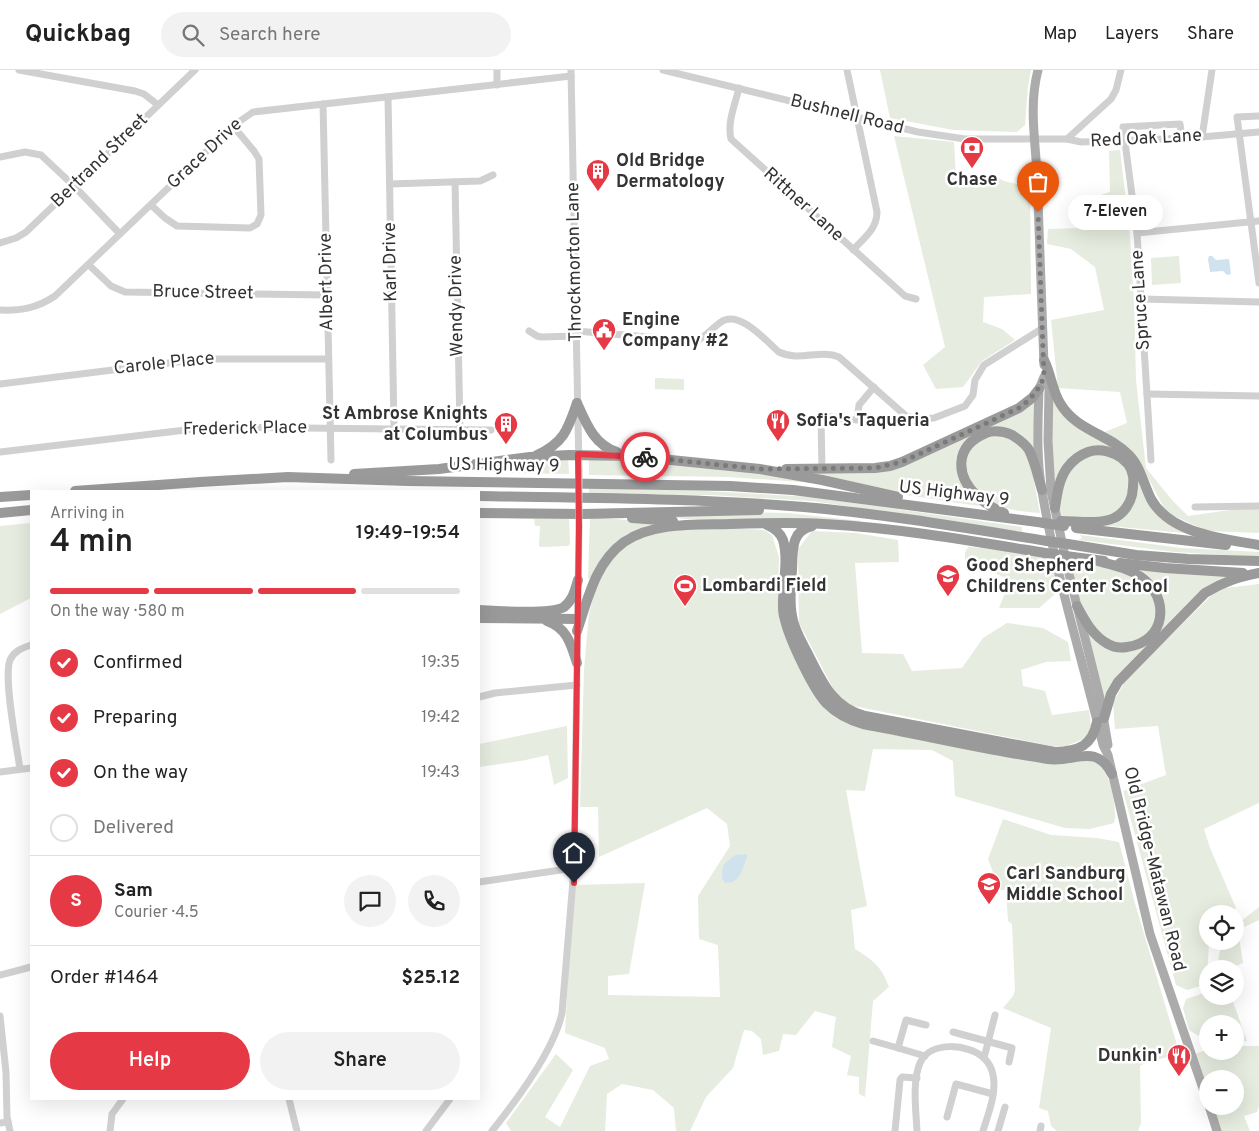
<!DOCTYPE html>
<meta charset="utf-8">
<style>
body{margin:0;font-family:Overpass,sans-serif;background:#f2f2f2;color:#222;height:100vh;display:flex;flex-direction:column;font-size:19px;white-space:nowrap}
*{box-sizing:border-box;margin:0}
p{font-size:16px;color:#767676}
.icon{flex:none;width:28px;height:28px;fill:none;stroke:currentColor;stroke-width:2;stroke-linecap:round;stroke-linejoin:round}
.map{position:relative;flex:1;overflow:hidden}
.panel{position:absolute;left:30px;top:420px;width:450px;height:610px;display:flex;flex-direction:column;background:#fff;border-radius:0px;box-shadow:0 5px 20px #0002}
.panel>*{flex:none}
.buttons{position:absolute;left:1199px;top:835px;display:grid;gap:10px}
.buttons a{display:grid;place-items:center;width:45px;height:45px;border-radius:50%;background:#fff;box-shadow:0 5px 20px #0002;font-size:25px}
.pin{position:absolute;display:grid;place-items:center;width:42px;height:42px;color:#fff;margin:-51px -21px;border-radius:50% 50% 50% 0;rotate:-45deg;box-shadow:0 0 5px #0007}
.pin .icon{rotate:45deg}
.courier{position:absolute;display:grid;place-items:center;width:50px;height:50px;margin:-25px;border:4px solid #e63946;border-radius:50%;background:#fff;color:#222;box-shadow:0 1px 6px #0007}
.bubble{position:absolute;height:35px;border-radius:18px;background:#fff;box-shadow:0 5px 20px #0002;font-size:16px;font-weight:600;line-height:35px;text-align:center}
.summary em{font-style:normal;font-weight:600}
.summary div{display:flex;flex-direction:column-reverse}
.summary{display:flex;align-items:center;justify-content:space-between;height:85px;padding:0 20px}
h1{font-size:32px;font-weight:600;line-height:38px}
.bar{display:grid;grid-template-columns:repeat(4,1fr);gap:8px 5px;align-content:center;height:60px;padding:0 20px}
.bar i{height:6px;border-radius:4px;background:#e0e0e0}
.bar .selected{background:#e63946}
.bar p{grid-column:span 4}
.line{display:flex;align-items:center;gap:12px;padding:0 20px;border-top:1px solid #e0e0e0}
.line div{flex:1}
.round{display:grid;place-items:center;flex:none;width:52px;height:52px;border-radius:26px;background:#f2f2f2}
ol{padding:0 20px;list-style:none}
li{display:flex;align-items:center;gap:15px;height:55px}
li p{margin-inline-start:auto}
li .icon{padding:5px;border-radius:50%;background:#e63946;color:#fff;stroke-width:4}
li:last-child{color:#767676}
li i{width:28px;height:28px;border:2px solid #e0e0e0;border-radius:50%}
.cta{display:flex;gap:10px;margin-top:auto;padding:10px 20px}
.cta a{flex:1;height:58px;border-radius:30px;background:#e63946;color:#fff;font-size:20px;font-weight:600;line-height:58px;text-align:center}
.cta a+a{background:#f2f2f2;color:#222}
header{display:flex;align-items:center;gap:30px;box-sizing:border-box;height:70px;padding:0 25px;background:#fff;border-bottom:1px solid #e0e0e0}
header strong{font-size:24px}
nav{display:flex;gap:28px;margin-inline-start:auto;font-size:18px}
.search{width:350px;height:45px;background:#f2f2f2;display:flex;align-items:center;gap:12px;box-sizing:border-box;padding:0 18px;border-radius:28px;color:#767676;font-size:19px}
.map>svg:first-child{display:block}
.green{fill:#e6ecdf}
.water{fill:#cfe2ee}
.lines{fill:none;stroke-linecap:round;stroke-linejoin:round}
.minor{stroke:#d0d0d0;stroke-width:7}
.major{stroke:#ababab;stroke-width:9}
.highway{stroke:#9a9a9a;stroke-width:10}
.minor-bridge{stroke:#d0d0d0;stroke-width:7}
.highway-bridge{stroke:#9a9a9a;stroke-width:10}
.done{stroke:#7a7a7a;stroke-width:5;stroke-dasharray:0 9}
.route{stroke:#e63946;stroke-width:6}
.labels{text-anchor:middle;dominant-baseline:central;stroke-width:5;stroke-linejoin:round;paint-order:stroke}
.street-label{font-size:18px;fill:#333;stroke:#fff}
.poi-label{font-size:18px;font-weight:bold;fill:#333;stroke:#fff;text-anchor:start}
</style>
<header>
<strong>Quickbag</strong>
<div class="search"><svg class="icon" aria-label="search" viewBox="0 0 24 24"><circle cx="10" cy="10" r="6"/><path d="M15 15l6 6"/></svg>Search here</div>
<nav><a>Map</a><a>Layers</a><a>Share</a></nav>
</header>
<div class="map">
<svg width="1259" height="1061" viewBox="0 0 1259 1061">
<rect width="100%" height="100%" fill="#fff"/>
<g class="green">
<path d="M880,0H1031L1028,17L1025,55L1017,62L953,60L890,48Z"/>
<path d="M894,66L954,72L956,109C972,112 982,119 995,106L1004,111L1030,117L1031,224L984,227L983,252L1002,259L1015,270L982,291L963,317L936,319L923,295L945,277Z"/>
<path d="M1120,80L1130,166L1134,231L1136,311L1146,398L1172,430L1188,446L1237,439H1259V463L1207,461L1166,442L1140,392L1102,363L1127,353L1120,322L1058,318L1051,250L1104,240L1095,197L1071,179L1047,174L1048,159L1083,158L1081,131L1110,122L1109,81Z"/>
<path d="M1179,186L1181,213L1152,215L1151,188Z"/>
<path d="M655,308L684,309V320L655,319Z"/>
<path d="M1053,325L1057,335L1127,387L1148,430L1185,462L1184,463L1099,455L1124,444L1133,400L1097,377L1055,413L1051,379Z"/>
<path d="M1035,332V385L996,358L959,389L979,436L893,423L803,401L879,400Z"/>
<path d="M998,365C1001,365 1006,366 1010,367C1033,378 1035,421 1040,443C1025,442 1006,440 992,433C974,423 957,398 971,378C976,370 989,368 998,365Z"/>
<path d="M1107,384L1124,396L1131,412L1124,435L1113,444L1095,449L1060,447V424L1069,400L1086,385Z"/>
<path d="M568,388L569,404L513,403L481,398Z"/>
<path d="M589,388H612L780,405L818,413L728,407L589,405Z"/>
<path d="M589,418L705,421L813,427L1022,457V462L812,431L710,425L589,424Z"/>
<path d="M746,442L788,443L861,451L860,453L684,449L666,446Z"/>
<path d="M479,446L569,447L570,474L568,476L541,477L539,476L540,456H535L534,449L479,448Z"/>
<path d="M590,447L639,451L656,455L627,464L612,477L591,509L588,508Z"/>
<path d="M31,453V528L0,544V456Z"/>
<path d="M730,458L764,460L772,465L779,487L778,530L780,553L821,634L848,654L951,674L1092,690C1095,691 1097,691 1099,693C1110,702 1118,741 1114,753L1090,759L1065,758L955,726L953,691L932,680L873,679L865,721L846,720L867,836L851,840L855,879C873,890 882,897 889,917L873,931L865,1027L859,1024V1007L847,1005L851,986L832,977L836,947L815,941L796,965L783,964L779,981L763,985L761,969L752,961L744,960L733,998L706,1027L690,1061H676L674,1038L653,1020L622,1014L607,1024L605,1061H511L506,1053L556,984L573,1000L545,1047L560,1057L590,996L609,989L605,978L565,963L573,815L645,813L629,904L608,906V925L720,927L718,875L699,869L698,826L730,776L727,754L707,738L599,787L598,737H580L584,600L589,544L595,520L603,501L623,478L646,464L674,459Z"/>
<path d="M812,461L856,463L898,470L899,492L855,493L862,583L903,584L912,601L962,598L983,568L1007,553L1043,558L1068,572L1071,591L1046,592L1021,600L1023,616L1045,621L1052,645L1089,640L1091,656L1086,668L1066,676H1052L849,635L838,628L799,553L798,479Z"/>
<path d="M1080,465L1182,478L1259,482V487L1175,482L1079,470L1082,468Z"/>
<path d="M968,477L1007,480L1051,489L1055,500L1054,525L1039,538H999L1010,510L965,490V483Z"/>
<path d="M1070,492L1100,495L1132,505L1147,516L1157,539L1152,561L1134,573L1112,572L1100,564L1082,539Z"/>
<path d="M1140,500L1228,506L1105,629L1086,560L1096,568L1134,580L1164,546L1140,502Z"/>
<path d="M1259,514V733L1204,759L1210,778L1236,838L1230,844H1208V871H1209L1207,911L1204,915L1187,920L1176,915L1123,721L1166,705L1158,656L1115,659L1113,632L1127,608L1218,519Z"/>
<path d="M567,656L568,708L554,715L548,685L521,691L479,697V674Z"/>
<path d="M1003,749L1051,765L1097,768L1119,772L1134,830L1180,985L1148,991L1140,996L1141,1053L1138,1061H1057L1051,1056L1048,1041L1039,1038L1051,958L1003,938L1013,926L1015,920L1012,854L1008,851L1006,820H990L994,805L988,789Z"/>
<path d="M1259,837V850L1238,860L1243,893L1229,899H1220L1218,891L1222,871H1235V856Z"/>
<path d="M1207,922L1208,926H1231L1247,971L1235,972V954H1208L1207,971L1189,960L1183,938L1186,929Z"/>
<path d="M1235,976H1259V1036L1257,1042L1244,1046L1250,1061H1217L1209,1036H1235V1009H1208L1207,1033L1191,985L1207,980L1208,981H1235Z"/>
</g>
<g class="water">
<path d="M1209,186H1212L1216,190L1229,189L1231,204L1227,205L1223,201L1210,202L1208,189Z"/>
<path d="M747,784V787C742,799 741,813 725,813C720,808 722,801 724,794L735,785Z"/>
</g>
<g class="lines">
<g class="minor">
<path d="M19,0L135,21L144,24L158,35"/>
<path d="M497,0V15"/>
<path d="M571,0L579,400"/>
<path d="M663,0L918,62L965,69H1067L1081,72L1190,68L1259,62"/>
<path d="M847,0L877,142C877,159 864,168 853,180"/>
<path d="M739,18C735,35 727,52 731,69L905,226L916,229"/>
<path d="M388,27L394,358"/>
<path d="M323,34L331,390"/>
<path d="M1259,46L1237,47L1259,213"/>
<path d="M1202,67L1212,0"/>
<path d="M1067,69L1111,29L1116,20L1121,0"/>
<path d="M0,87L25,82L41,85L74,116L120,164"/>
<path d="M455,112L460,359"/>
<path d="M390,114L480,111L493,105"/>
<path d="M151,135L165,148L177,156L250,158L257,154L261,145L259,89L254,81L233,56"/>
<path d="M1137,163L1259,151"/>
<path d="M0,173L16,168L26,162L195,0"/>
<path d="M89,195L111,216L125,222L327,225"/>
<path d="M1141,229L1259,232"/>
<path d="M0,240C21,241 37,238 55,226L233,56L253,42L571,6"/>
<path d="M529,261L537,266L541,267L576,266"/>
<path d="M576,261L696,271C706,267 712,258 721,252C739,239 766,271 779,282C799,292 820,279 839,287L906,346L919,349L934,348L965,336L973,325L975,310L984,295L1043,258"/>
<path d="M0,314L201,289H328"/>
<path d="M1147,324L1259,326"/>
<path d="M0,382L211,357L491,360"/>
<path d="M1151,390L1137,163L1123,57L1180,54L1182,68"/>
<path d="M822,399L821,347L823,346L857,350L859,335L874,317"/>
<path d="M1195,437L1259,436"/>
<path d="M479,627L495,623L577,615"/>
<path d="M20,699C17,678 3,607 10,590C14,581 22,578 31,575"/>
<path d="M0,702L31,698"/>
<path d="M479,812L574,798"/>
<path d="M0,905L31,897"/>
<path d="M0,946L6,1002L7,1047L10,1061"/>
<path d="M953,962L1012,978L1009,992"/>
<path d="M873,971L898,978"/>
<path d="M925,986L898,978L906,950L926,955"/>
<path d="M984,988L995,945"/>
<path d="M289,1029L297,1061"/>
<path d="M947,1047L956,1014L993,1024"/>
<path d="M0,1053L8,1052"/>
<path d="M110,1061L112,1044L123,1029"/>
<path d="M426,1061L450,1029"/>
<path d="M492,1061C516,1031 554,981 562,943L574,798L579,456"/>
<path d="M895,1061L900,1010L902,1007L917,1008"/>
<path d="M917,1061C916,1041 912,1011 920,993C930,970 969,974 984,988C989,993 992,999 993,1005C997,1023 988,1044 983,1061"/>
<path d="M998,1061L1005,1037"/>
<path d="M1040,1061L1041,1056"/>
</g>
<g class="major">
<path d="M1038,0C1029,34 1035,69 1037,103C1039,167 1042,231 1044,295"/>
<path d="M1044,307L1039,319C1038,352 1036,388 1042,421C1056,507 1083,591 1103,675L1108,685L1150,864L1208,1033"/>
<path d="M1046,310L1049,319L1048,371L1051,421L1068,500L1100,628L1108,675"/>
<path d="M1209,1036L1217,1061"/>
</g>
<g class="highway">
<path d="M1044,290C1051,304 1052,320 1060,333C1076,361 1109,364 1129,385C1140,396 1144,415 1151,429C1170,464 1224,469 1259,475"/>
<path d="M577,333C586,353 594,375 617,382"/>
<path d="M537,385C564,373 568,359 577,333"/>
<path d="M786,399L875,398L890,396L902,392L1019,338L1032,328L1039,319"/>
<path d="M354,404L439,399L530,387L569,385L631,386L760,399L822,410L898,427"/>
<path d="M75,421L200,412L288,407L408,411L730,416L793,420L1045,453"/>
<path d="M479,426C587,428 696,428 804,437C885,444 966,458 1047,471"/>
<path d="M0,427L31,425"/>
<path d="M1055,438C1057,424 1059,409 1067,398C1072,391 1080,385 1088,382C1105,376 1130,387 1133,406C1134,412 1133,418 1132,425C1130,434 1123,444 1114,448C1097,455 1078,451 1061,451"/>
<path d="M0,443L31,440"/>
<path d="M479,443L583,444L759,440"/>
<path d="M1004,443C995,439 985,434 978,427C955,406 954,376 986,363C995,360 1003,361 1012,365C1018,369 1025,373 1029,380C1035,392 1038,407 1042,420"/>
<path d="M632,448L673,451"/>
<path d="M767,455C774,458 780,462 783,470C789,490 782,518 783,539C784,560 812,617 826,633C836,643 849,650 863,654C924,665 986,680 1048,689C1074,693 1096,672 1112,704"/>
<path d="M812,456C790,461 793,482 792,500C791,515 789,531 792,546C794,560 802,572 808,584C822,612 833,638 865,646L1055,682C1079,681 1092,676 1097,652"/>
<path d="M1076,458L1226,475"/>
<path d="M1068,474L1136,485L1188,489L1259,491"/>
<path d="M1073,487L1104,491"/>
<path d="M1120,493L1165,498L1243,503"/>
<path d="M1077,536C1085,551 1093,566 1108,574C1113,577 1121,578 1127,577C1166,572 1171,528 1141,507C1128,498 1113,495 1098,491"/>
<path d="M479,540C496,541 551,545 564,537C573,530 575,520 578,510"/>
<path d="M479,548L578,549"/>
<path d="M547,551C567,558 571,574 577,593"/>
<path d="M577,561C588,529 595,493 624,472C653,452 696,455 730,454C761,453 793,452 824,454C899,458 972,471 1045,483"/>
<path d="M1104,648L1111,624L1118,612L1205,523C1223,512 1238,507 1259,503"/>
</g>
<path class="minor-bridge" d="M579,400V456"/>
<g class="highway-bridge">
<path d="M1043,453L1064,456"/>
<path d="M1047,471L1068,474"/>
<path d="M1045,483L1073,487"/>
</g>
</g>
<g class="lines">
<path class="done" d="M645,387L760,399L875,398L902,392L1019,338C1031,329 1038,321 1044,307L1038,142"/>
<path class="route" d="M574,813L579,456L578,384L645,387"/>
</g>
<defs>
<g id="bank-pin" transform="scale(1.25)"><path d="M0 17L-7.5 6A9.5 9.5 0 1 1 7.5 6Z" fill="#e63946" stroke="#fff"/><path d="M-6-4H6V4H-6ZM0-2.3a2.3 2.3 0 1 0 0 4.6a2.3 2.3 0 1 0 0-4.6Z" fill="#fff"/></g>
<g id="building-pin" transform="scale(1.25)"><path d="M0 17L-7.5 6A9.5 9.5 0 1 1 7.5 6Z" fill="#e63946" stroke="#fff"/><path d="M-4-6H4V6H1V3H-1V6H-4ZM-2.5-4.3h1.7v1.8h-1.7ZM.8-4.3h1.7v1.8H.8ZM-2.5-1h1.7V.8h-1.7ZM.8-1h1.7V.8H.8Z" fill="#fff"/></g>
<g id="civic-pin" transform="scale(1.25)"><path d="M0 17L-7.5 6A9.5 9.5 0 1 1 7.5 6Z" fill="#e63946" stroke="#fff"/><path d="M-.6-6.5H3V-4.5H.6V-3L4-1V1h2V6H-6V1h2V-1L-.6-3ZM-1.2 2.5V6h2.4V2.5Z" fill="#fff"/></g>
<g id="restaurant-pin" transform="scale(1.25)"><path d="M0 17L-7.5 6A9.5 9.5 0 1 1 7.5 6Z" fill="#e63946" stroke="#fff"/><path d="M-5-6h1v4h1v-4h1v4h1v-4h1v5L-1.5 .5V6h-2V.5L-5-1ZM5-6V6H3V1.5H1.5Q1.5-4 5-6Z" fill="#fff"/></g>
<g id="school-pin" transform="scale(1.25)"><path d="M0 17L-7.5 6A9.5 9.5 0 1 1 7.5 6Z" fill="#e63946" stroke="#fff"/><path d="M0-5L7-2L0 1L-7-2ZM-4 1L0 2.5L4 1V4Q0 6-4 4Z" fill="#fff"/></g>
<g id="stadium-pin" transform="scale(1.25)"><path d="M0 17L-7.5 6A9.5 9.5 0 1 1 7.5 6Z" fill="#e63946" stroke="#fff"/><path d="M0-5a6.5 5 0 1 0 0 10a6.5 5 0 1 0 0-10ZM-3.5-1.8h7v3.6h-7Z" fill="#fff"/></g>
</defs>
<g fill-rule="evenodd">
<use href="#bank-pin" x="972" y="78"/>
<use href="#building-pin" x="598" y="101"/>
<use href="#civic-pin" x="604" y="260"/>
<use href="#restaurant-pin" x="778" y="351"/>
<use href="#building-pin" x="506" y="354"/>
<use href="#school-pin" x="948" y="506"/>
<use href="#stadium-pin" x="685" y="516"/>
<use href="#school-pin" x="989" y="814"/>
<use href="#restaurant-pin" x="1179" y="986"/>
</g>
<g class="labels">
<g class="street-label">
<text transform="translate(847 45) rotate(14)">Bushnell Road</text>
<text transform="translate(1146 69) rotate(-3)">Red Oak Lane</text>
<text transform="translate(205 84) rotate(-43)">Grace Drive</text>
<text transform="translate(100 91) rotate(-44)">Bertrand Street</text>
<text transform="translate(803 135) rotate(42)">Rittner Lane</text>
<text transform="translate(391 192) rotate(-91)">Karl Drive</text>
<text transform="translate(575 192) rotate(-91)">Throckmorton Lane</text>
<text transform="translate(327 212) rotate(-91)">Albert Drive</text>
<text transform="translate(203 223) rotate(1)">Bruce Street</text>
<text transform="translate(1141 230) rotate(-94)">Spruce Lane</text>
<text transform="translate(457 236) rotate(-91)">Wendy Drive</text>
<text transform="translate(164 294) rotate(-6)">Carole Place</text>
<text transform="translate(245 359) rotate(-1)">Frederick Place</text>
<text transform="translate(504 396) rotate(1)">US Highway 9</text>
<text transform="translate(954 424) rotate(7)">US Highway 9</text>
<text transform="translate(1154 799) rotate(76)">Old Bridge-Matawan Road</text>
</g>
<g class="poi-label">
<text x="616" y="91">Old Bridge<tspan x="616" dy="21">Dermatology</tspan></text>
<text x="972" y="110" text-anchor="middle">Chase</text>
<text x="622" y="250">Engine<tspan x="622" dy="21">Company #2</tspan></text>
<text x="488" y="344" text-anchor="end">St Ambrose Knights<tspan x="488" dy="21">at Columbus</tspan></text>
<text x="796" y="351">Sofia's Taqueria</text>
<text x="966" y="496">Good Shepherd<tspan x="966" dy="21">Childrens Center School</tspan></text>
<text x="702" y="516">Lombardi Field</text>
<text x="1006" y="804">Carl Sandburg<tspan x="1006" dy="21">Middle School</tspan></text>
<text x="1162" y="986" text-anchor="end">Dunkin'</text>
</g>
</g>
</svg>
<div class="buttons">
<a><svg class="icon" aria-label="locate" viewBox="0 0 24 24"><circle cx="12" cy="12" r="6"/><path d="M12 2v4M12 18v4M2 12h4M18 12h4"/></svg></a>
<a><svg class="icon" aria-label="layers" viewBox="0 0 24 24"><path d="M12 4l9 5-9 5-9-5zM3 14l9 5 9-5"/></svg></a>
<a>+</a>
<a>−</a>
</div>
<div class="pin" style="left:1038px;top:142px;background:#ea580c"><svg class="icon" aria-label="bag" viewBox="0 0 24 24"><path d="M5 8h14l-1 12H6zM9 8a3 3 0 0 1 6 0"/></svg></div>
<div class="pin" style="left:574px;top:813px;background:#1f2937"><svg class="icon" aria-label="home" viewBox="0 0 24 24"><path d="M3 11l9-7 9 7M6 9v11h12V9"/></svg></div>
<div class="courier" style="left:645px;top:387px"><svg class="icon" aria-label="bike" viewBox="0 0 24 24"><circle cx="6" cy="16" r="4"/><circle cx="18" cy="16" r="4"/><path d="M6 16l4-8h5l3 8M10 8l3 8H6M13 5h3"/></svg></div>
<div class="bubble" style="left:1068px;top:125px;width:95px">7-Eleven</div>
<section class="panel">
<div class="summary"><div><h1>4 min</h1><p>Arriving in</p></div><em>19:49–19:54</em></div>
<div class="bar"><i class="selected"></i><i class="selected"></i><i class="selected"></i><i></i><p>On the way · 580 m</p></div>
<ol>
<li><svg class="icon" aria-label="check" viewBox="0 0 24 24"><path d="M5 12l5 5 9-10"/></svg>Confirmed<p>19:35</p></li>
<li><svg class="icon" aria-label="check" viewBox="0 0 24 24"><path d="M5 12l5 5 9-10"/></svg>Preparing<p>19:42</p></li>
<li><svg class="icon" aria-label="check" viewBox="0 0 24 24"><path d="M5 12l5 5 9-10"/></svg>On the way<p>19:43</p></li>
<li><i></i>Delivered</li>
</ol>
<div class="line" style="height:90px"><b class="round" style="background:#e63946;color:#fff">S</b><div><b>Sam</b><p>Courier · 4.5</p></div><a class="round"><svg class="icon" aria-label="chat" viewBox="0 0 24 24"><path d="M4 5h16v11H9l-5 4z"/></svg></a><a class="round"><svg class="icon" aria-label="phone" viewBox="0 0 24 24"><path d="M5 4h4l2 5-3 2q2 4 5 5l2-3 5 2v4C11 20 4 13 5 4z"/></svg></a></div>
<div class="line" style="height:65px"><div>Order #1464</div><b>$25.12</b></div>
<div class="cta"><a>Help</a><a>Share</a></div>
</section>
</div>
